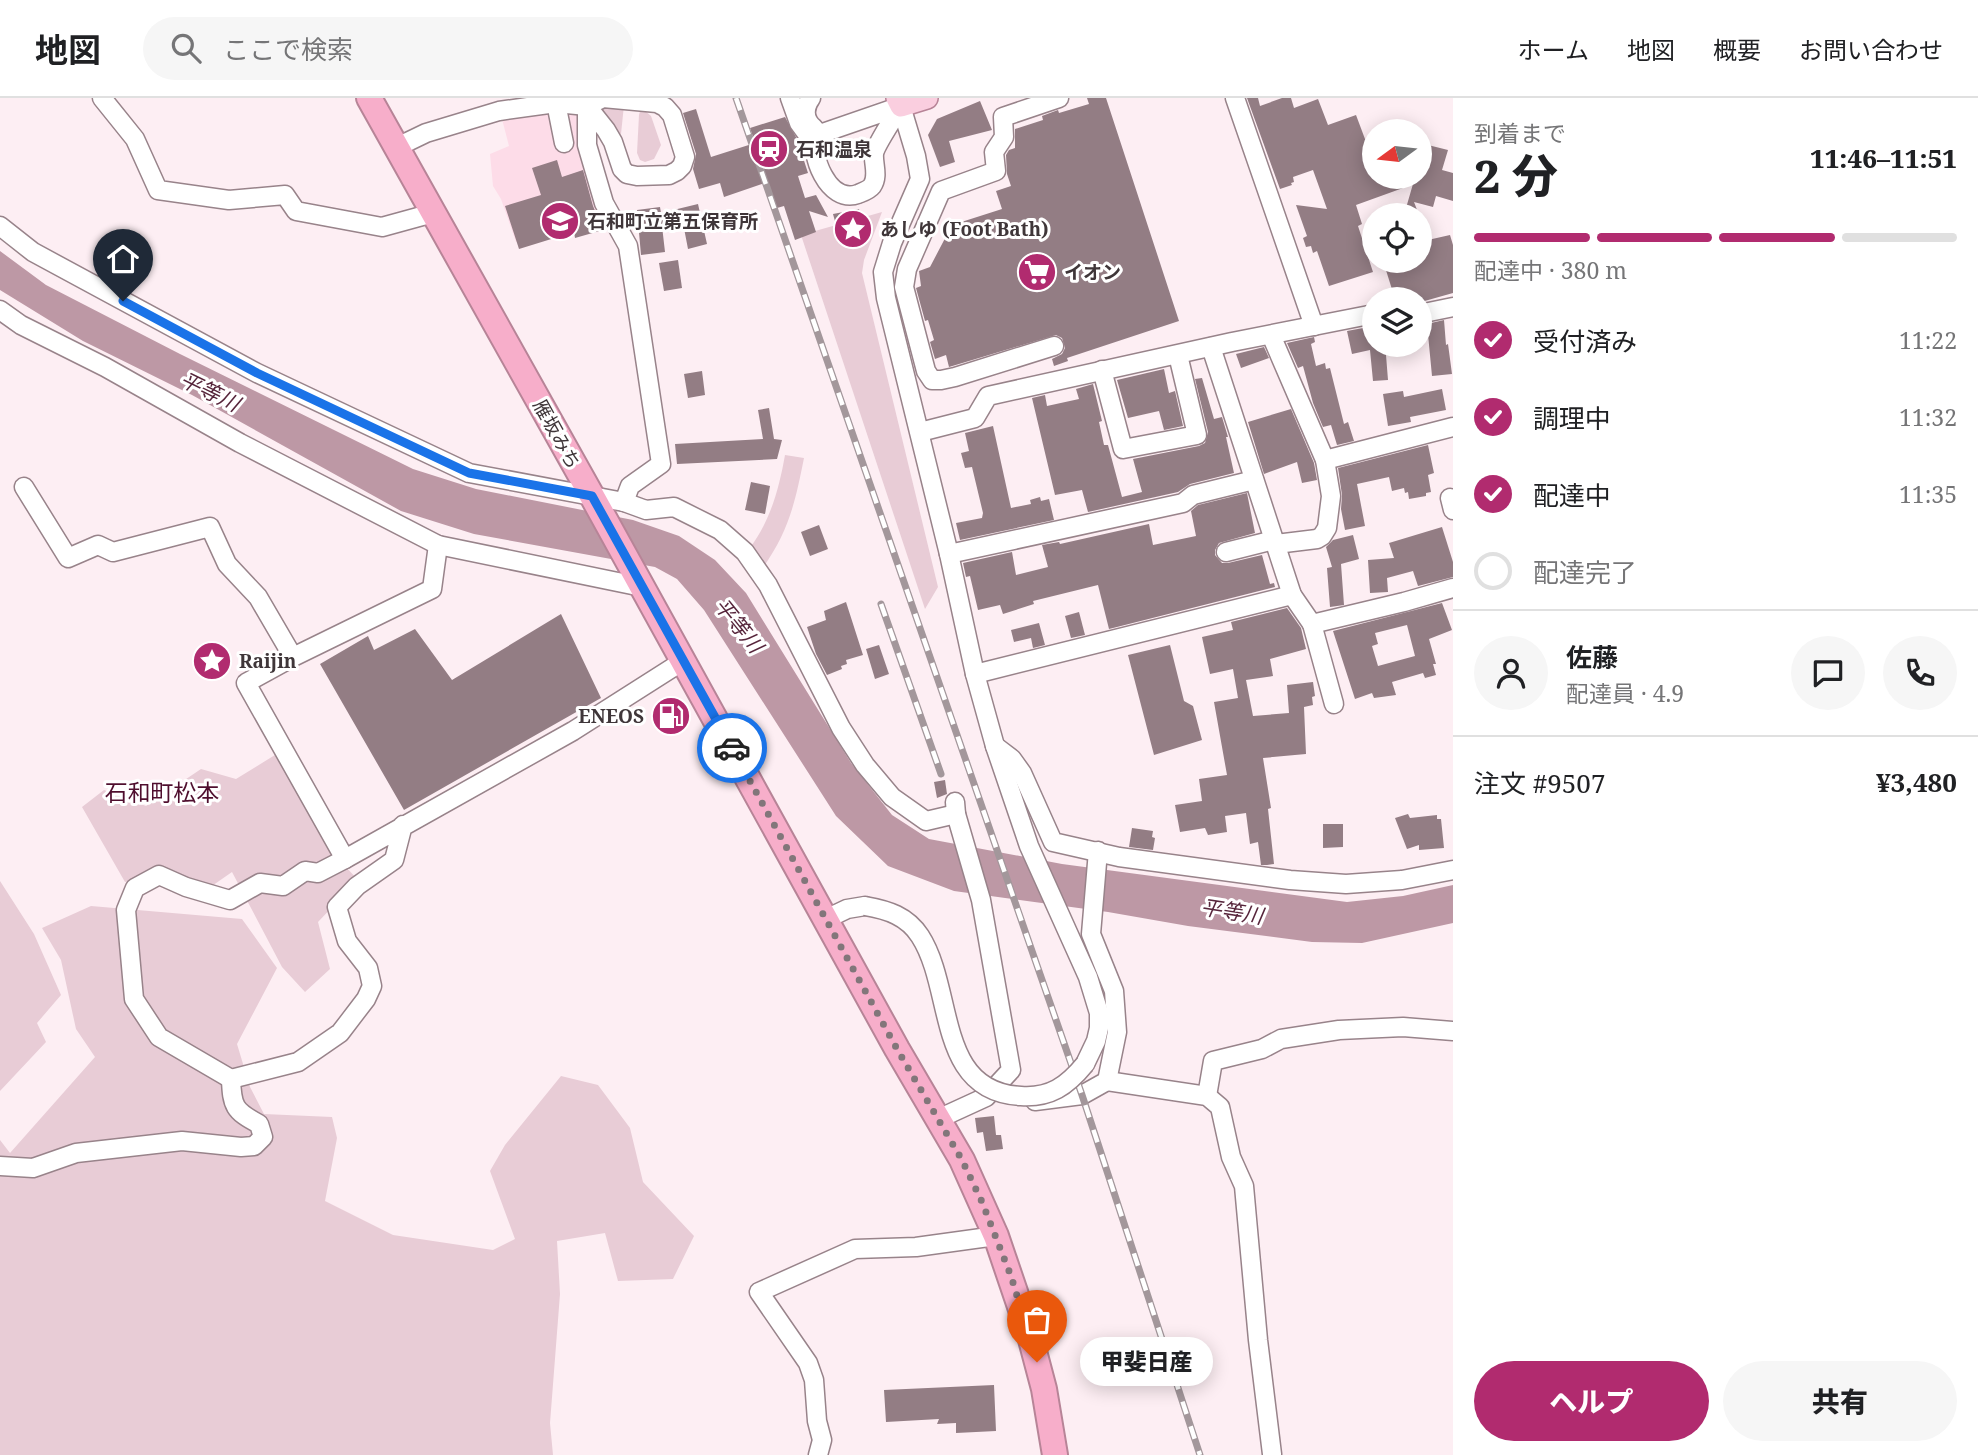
<!DOCTYPE html>
<html lang="ja">
<meta charset="utf-8">
<style>
body{margin:0;font-family:"Noto Serif","Noto Sans JP",serif;background:#f6f6f6;color:#202124;height:100vh;display:flex;flex-direction:column;font-size:26px;white-space:nowrap}
*{box-sizing:border-box;margin:0}
p{font-size:23px;color:#757577}
.icon{flex:none;width:38px;height:38px;fill:none;stroke:currentColor;stroke-width:2;stroke-linecap:round;stroke-linejoin:round}
.map{position:relative;flex:1;overflow:hidden}
.panel{display:flex;flex-direction:column;background:#fff;width:525px}
.panel>*{flex:none}
.needle{width:46px;rotate:255deg}
.controls{position:absolute;left:1362px;top:21px;display:grid;gap:14px}
.controls a{display:grid;place-items:center;width:70px;height:70px;border-radius:50%;background:#fff;box-shadow:0 4px 18px #0003;font-size:35px}
.pin{position:absolute;display:grid;place-items:center;width:60px;height:60px;color:#fff;margin:-72px -30px;border-radius:50% 50% 50% 0;rotate:-45deg;box-shadow:0 0 7px #0007}
.pin .icon{rotate:45deg}
.courier{position:absolute;display:grid;place-items:center;width:70px;height:70px;margin:-35px;border:5px solid #1a73e8;border-radius:50%;background:#fff;color:#222;box-shadow:0 2px 9px #0007}
.bubble{position:absolute;height:49px;border-radius:24px;background:#fff;box-shadow:0 4px 18px #0003;font-size:23px;font-weight:800;line-height:49px;text-align:center}
.overview em{font-style:normal;font-weight:800}
.overview div{display:flex;flex-direction:column-reverse}
.overview{display:flex;align-items:center;justify-content:space-between;height:119px;padding:0 21px}
h1{font-size:46px;font-weight:800;line-height:52px}
.bar{display:grid;grid-template-columns:repeat(4,1fr);gap:10px 7px;align-content:center;height:84px;padding:0 21px}
.bar i{height:9px;border-radius:5px;background:#e0e0e0}
.bar .selected{background:#b12b6f}
.bar p{grid-column:span 4}
.line{display:flex;align-items:center;gap:18px;padding:0 21px;border-top:2px solid #e0e0e0}
.line div{flex:1}
.round{display:grid;place-items:center;flex:none;width:74px;height:74px;border-radius:37px;background:#f6f6f6}
ol{padding:0 21px;list-style:none}
li{display:flex;align-items:center;gap:21px;height:77px}
li p{margin-inline-start:auto}
li .icon{padding:7px;border-radius:50%;background:#b12b6f;color:#fff;stroke-width:4}
li:last-child{color:#757577}
li i{width:38px;height:38px;border:4px solid #e0e0e0;border-radius:50%}
.action{display:flex;gap:14px;margin-top:auto;padding:14px 21px}
.action a{flex:1;height:80px;border-radius:42px;background:#b12b6f;color:#fff;font-size:28px;font-weight:800;line-height:80px;text-align:center}
.action a+a{background:#f6f6f6;color:#202124}
header{display:flex;align-items:center;gap:42px;box-sizing:border-box;height:98px;padding:0 35px;background:#fff;border-bottom:2px solid #e0e0e0}
header strong{font-size:33px}
nav{display:flex;gap:38px;margin-inline-start:auto;font-size:24px}
.search{width:490px;height:63px;background:#f6f6f6;display:flex;align-items:center;gap:18px;box-sizing:border-box;padding:0 24px;border-radius:38px;color:#757577;font-size:26px}
main{display:flex;flex:1;min-height:0}
.map>svg:first-child{display:block}
.built{fill:#fddce8}
.green{fill:#e8ccd6}
.water{fill:#bd98a5}
.building{fill:#937d84;fill-rule:evenodd}
.lines{fill:none;stroke-linecap:round;stroke-linejoin:round}
.minor-casing{stroke:#98838a;stroke-width:21}
.major-casing{stroke:#b78497;stroke-width:24}
.highway-casing{stroke:#b78497;stroke-width:28}
.minor{stroke:#fff;stroke-width:18}
.major{stroke:#facedf;stroke-width:21}
.highway{stroke:#f7aeca;stroke-width:24}
.rail-casing{stroke:#a3979b;stroke-width:7}
.rail{stroke:#fff;stroke-width:4.5;stroke-dasharray:13;stroke-linecap:butt}
.minor-bridge-casing{stroke:#98838a;stroke-width:21;stroke-linecap:butt}
.minor-bridge{stroke:#fff;stroke-width:18}
.done{stroke:#82767a;stroke-width:7;stroke-dasharray:0 12.6}
.route{stroke:#1a73e8;stroke-width:9}
.labels{text-anchor:middle;dominant-baseline:central;stroke-width:6;stroke-linejoin:round;paint-order:stroke}
.poi-label{font-size:19px;font-weight:bold;fill:#3f3639;stroke:#fff;text-anchor:start}
.street-label{font-size:19px;fill:#3f3639;stroke:#fff}
.water-label{font-size:21px;font-style:italic;fill:#57263c;stroke:#fff}
.quarter-label{font-size:23px;fill:#4f0e2e;stroke:#fff}
</style>
<header>
<strong>地図</strong>
<div class="search"><svg class="icon" aria-label="search" viewBox="0 0 24 24"><circle cx="10" cy="10" r="6"/><path d="M15 15l6 6"/></svg>ここで検索</div>
<nav><a>ホーム</a><a>地図</a><a>概要</a><a>お問い合わせ</a></nav>
</header>
<main>
<div class="map">
<svg width="1453" height="1357" viewBox="0 0 1453 1357">
<rect width="100%" height="100%" fill="#fdeef3"/>
<path class="built" d="M575,11L613,124L516,144L501,101L493,88L490,56L509,48L502,21Z"/>
<g class="green">
<path d="M603,4L624,7L621,36L616,34L595,12Z"/>
<path d="M644,12L651,18L661,47L654,61L645,64L640,62L637,55L639,17L640,13Z"/>
<path d="M882,114L864,162L862,175L938,489L925,511L801,137Z"/>
<path d="M785,357L804,360C795,405 789,433 762,471L749,451C770,424 779,391 785,357Z"/>
<path d="M275,657L330,752L358,782L318,824L330,871L305,894L282,869L232,774L209,790L167,772L125,784L82,709L104,692L146,708L201,671L236,681Z"/>
<path d="M0,783L34,836L61,897L37,925L46,944L0,993Z"/>
<path d="M91,808L242,821L277,870L237,946L250,989L264,1016L332,1019L337,1040L325,1103L393,1137L493,1152L515,1141L490,1073L505,1047L561,978L598,987L630,1030L643,1084L694,1138L673,1181L618,1183L605,1135L557,1143L560,1196L550,1325L553,1357H0V1042L10,1055L95,959L76,931L61,862L42,830Z"/>
</g>
<path class="water" d="M0,153L46,187L180,256L413,371L476,391L633,422L679,438L715,462L746,495L851,665L892,717L929,741L1062,766L1347,804L1403,798L1453,787V825L1362,845L1312,844L1188,828L1108,814L954,793L888,768L836,718L704,512L677,481L655,469L474,436L401,413L192,297L83,243L0,192Z"/>
<g class="building">
<path d="M1087,0H1106L1179,223L1067,260L1068,263L1054,268L1052,261L1062,256L1065,250L1062,240L1056,237L949,269L946,257L935,261L930,244L934,242L928,222L925,223L916,190L921,188L919,173L930,169L952,127L1002,111L996,93L1011,88L1007,76L1006,57L1009,52L1015,50V31L1043,22L1042,18L1058,12L1059,15L1089,6Z"/>
<path d="M1247,0H1258L1260,8L1282,0H1291L1294,10L1318,1L1328,27L1356,17L1368,49L1374,47V79H1399L1403,90L1356,107L1362,126L1358,128L1373,174L1329,188L1317,153L1313,155L1311,148L1306,149L1303,140L1307,138L1296,107L1327,111L1313,72L1293,79L1294,84L1291,85L1292,87L1280,91Z"/>
<path d="M980,3L992,32L949,43L955,64L940,69L928,37L937,21Z"/>
<path d="M696,11L711,59L755,45L750,30L785,19L797,41L808,75L798,78L805,100L816,97L828,119L809,113L816,134L795,142L784,108L777,110L768,84L724,99L720,85L699,91L693,71L696,56L683,15Z"/>
<path d="M1424,46L1448,52L1442,72L1453,75V103L1436,98L1433,109L1414,104L1419,117H1404L1415,79H1419V63Z"/>
<path d="M557,62L562,79L583,72L593,108L603,132L575,140L574,134L519,151L505,108L541,97L532,70Z"/>
<path d="M698,106L707,146L688,151L683,125L662,128L665,154L641,157L637,112L660,109L661,115Z"/>
<path d="M859,111L865,134L840,141L833,116Z"/>
<path d="M1450,137L1453,147V195L1421,204L1420,201H1395L1385,169L1419,163V144Z"/>
<path d="M678,162L682,190L664,193L659,165Z"/>
<path d="M1444,222L1446,247L1448,246L1452,276L1432,278L1427,226Z"/>
<path d="M1374,228V247H1411V255L1386,257L1388,282L1373,283L1370,252L1352,256L1347,233Z"/>
<path d="M1314,239L1315,244L1311,246L1316,268L1325,265L1326,271L1330,270L1344,326L1348,324L1354,343L1337,347L1331,327L1323,329L1313,305L1303,268L1298,270L1287,245Z"/>
<path d="M1264,249L1269,260L1241,270L1236,256Z"/>
<path d="M1164,271L1169,295L1175,293L1183,328L1164,332L1159,313L1128,320L1117,282Z"/>
<path d="M702,273L705,297L688,300L684,276Z"/>
<path d="M1202,280L1214,321L1222,319L1228,339H1226L1234,375L1190,386L1178,394L1088,414L1082,392L1055,397L1032,300L1045,297L1047,308L1079,301L1076,291L1093,286L1102,323L1099,324L1104,347H1108L1122,399L1142,394L1133,361L1199,348L1205,345L1208,334L1195,281Z"/>
<path d="M1442,291L1446,312L1410,319L1411,324L1388,328L1383,296L1403,293L1404,299Z"/>
<path d="M769,310L774,341L782,342L777,361L677,366L675,346L763,341L758,312Z"/>
<path d="M1291,311L1314,365L1317,382L1302,385L1297,364L1264,376L1248,324Z"/>
<path d="M993,328L1011,410L1031,406L1030,402L1040,399L1041,403L1049,401L1054,422L960,442L956,425L982,420L983,415L972,369L965,370L961,355L969,353L965,335Z"/>
<path d="M1428,347L1434,375L1428,377L1431,394L1426,395V398L1409,401L1408,394L1405,395L1404,390L1392,393L1389,379L1357,386L1365,428L1345,432L1341,411L1342,397L1338,370Z"/>
<path d="M751,384L770,388L765,416L745,412Z"/>
<path d="M1247,395L1255,435L1219,445L1215,452V457L1222,465H1228L1262,457L1270,486L1274,485L1275,489L1109,531L1098,487L1033,503L1034,506L1003,516L1000,507L978,512L970,478L966,479L963,465L1012,454L1016,477L1048,469L1042,447L1059,444L1060,446L1149,426L1153,447L1196,438L1191,413L1198,407Z"/>
<path d="M819,427L828,451L810,458L801,434Z"/>
<path d="M1442,429L1453,464V479L1418,488L1413,473L1387,480L1388,494L1370,495L1368,462L1394,460L1389,445Z"/>
<path d="M1353,437L1359,461L1341,466L1344,507L1330,509L1327,470L1332,469L1326,449L1333,442Z"/>
<path d="M846,504L863,557L846,562L847,566L841,568L842,571L827,577L816,556L807,529L826,522L824,513Z"/>
<path d="M1442,505L1452,532L1429,541L1436,566H1433L1436,577L1425,580L1423,575L1392,584L1396,597L1374,600L1372,595L1355,601L1333,533ZM1407,527L1415,558L1378,568L1372,548L1378,546L1375,535Z"/>
<path d="M1287,510L1301,530L1306,551L1270,561L1273,578L1246,582L1253,618L1289,615L1287,587L1313,584L1315,598L1312,599L1313,607L1304,609L1306,656L1263,660L1271,710L1268,711L1274,766L1267,767H1261L1258,744L1250,746L1246,715L1225,718L1227,734L1208,737L1205,730L1180,734L1175,707L1202,703L1199,681L1227,677L1214,604L1238,600L1233,571L1210,576L1202,539L1233,532L1231,524Z"/>
<path d="M1079,514L1085,537L1071,540L1065,518Z"/>
<path d="M561,516L601,600L404,712L320,566L368,538L374,552L415,531L452,582Z"/>
<path d="M1039,525L1045,547L1033,550L1031,540L1014,544L1011,532Z"/>
<path d="M879,547L889,576L875,581L866,551Z"/>
<path d="M1170,547L1184,603L1193,608L1202,642L1154,657L1128,557Z"/>
<path d="M945,682L947,696L937,700L934,684Z"/>
<path d="M1408,716L1410,720L1437,717V721H1441L1444,750L1419,752V747L1407,751L1395,720Z"/>
<path d="M1323,726H1343V749L1323,750Z"/>
<path d="M1132,730L1153,733L1152,739L1155,740L1153,752L1129,749Z"/>
<path d="M994,1018L996,1037H1001L1003,1051L986,1053L983,1034L977,1035L975,1020Z"/>
<path d="M994,1287L996,1333L956,1335V1325L937,1326L939,1321L886,1324L884,1292Z"/>
</g>
<g class="lines">
<g class="minor-casing">
<g id="minor">
<path d="M102,0L135,41L158,92L229,102L285,97L296,113L382,129L433,115"/>
<path d="M790,0L799,25L815,47"/>
<path d="M811,0C803,11 804,22 814,30"/>
<path d="M1235,0L1314,228"/>
<path d="M587,3V47L604,105L628,148L661,366L630,388L624,404"/>
<path d="M556,5L564,45"/>
<path d="M901,8L916,58L920,81L892,145L883,174L886,200L949,456L975,576L995,648L1029,748L1088,879L1099,915V930L1096,943L1085,966"/>
<path d="M901,8C895,18 875,48 874,56C873,66 879,78 872,88C869,92 863,94 858,96C828,107 808,54 817,37Z"/>
<path d="M397,49L426,35L499,13L556,5L587,8L603,0L657,5L665,9L672,17L685,59L682,68L677,73L669,77L637,78L627,76L622,71L613,44L606,32L587,8"/>
<path d="M0,128L33,154L257,275L469,375L624,404L646,412L674,409L720,432L745,454L768,487L841,630L865,667L892,699L926,723L956,716"/>
<path d="M0,212L21,227L105,269L240,345L438,447L642,489"/>
<path d="M1419,216L1453,209"/>
<path d="M1271,237L1325,362L1331,398L1327,430L1322,438L1317,441L1276,446"/>
<path d="M1054,248L955,279L941,282H932L926,273L904,189L907,171L941,93L996,73L994,54L1004,39L1003,19L1059,0"/>
<path d="M1211,249L1292,497L1312,526L1404,504L1453,490"/>
<path d="M1102,272L1123,351L1197,337L1178,257"/>
<path d="M920,334L975,320L988,298L1232,244L1374,216"/>
<path d="M1325,362L1453,329"/>
<path d="M24,389L68,460L98,447L113,454L210,429L227,466L258,499L293,559"/>
<path d="M1450,400L1453,412"/>
<path d="M1226,454L1274,442"/>
<path d="M949,456L1183,405L1193,397L1254,382"/>
<path d="M1312,526L1334,606"/>
<path d="M975,576L1292,497"/>
<path d="M995,648L1012,661L1022,675L1053,744L1119,759L1290,782L1346,786L1402,782L1453,772"/>
<path d="M403,727L394,762L357,788L337,809L347,843L368,870L372,888L366,901L340,935L298,964L231,981L159,939L134,901L126,812L135,790L159,777L186,789L230,802L260,785L283,788L305,773L318,775L345,761L573,633L683,563"/>
<path d="M345,761L246,585L293,559L432,491L438,447"/>
<path d="M826,821L847,811L865,808"/>
<path d="M1107,983L1207,998L1220,1009L1231,1059L1244,1088L1258,1242L1272,1356"/>
<path d="M1207,998L1213,963L1262,951L1281,941L1339,932L1403,929L1453,933"/>
<path d="M1035,1003L1082,997L1107,983L1117,934L1114,893L1091,836L1098,753"/>
<path d="M938,1021L986,999L1011,972L981,802L956,716L955,704"/>
<path d="M0,1068L33,1070L76,1055L182,1043L241,1049L254,1048L263,1039L259,1026C234,1013 232,1008 231,981"/>
<path d="M818,1357L822,1342L817,1323L814,1282L808,1265L759,1194L855,1151L916,1149L996,1138"/>
</g>
</g>
<g class="major-casing">
<path id="major" d="M897,0L901,8L927,0"/>
</g>
<g class="highway-casing">
<path id="highway" d="M369,0L592,398L897,951L962,1062L996,1138L1030,1238L1044,1291L1055,1357"/>
</g>
<use href="#minor" class="minor"/>
<use href="#major" class="major"/>
<use href="#highway" class="highway"/>
<g class="rail-casing">
<g id="rail">
<path d="M736,0L1082,997L1200,1357"/>
<path d="M881,506L941,676"/>
</g>
</g>
<use href="#rail" class="rail"/>
<g class="minor-bridge-casing">
<path id="minor-bridge" d="M865,808C888,812 907,818 920,838C955,892 935,994 1021,998C1050,1000 1067,988 1085,966"/>
</g>
<use href="#minor-bridge" class="minor-bridge"/>
</g>
<g class="lines">
<path class="done" d="M732,650L897,951L962,1062L982,1104L1011,1178L1037,1264"/>
<path class="route" d="M123,203L257,275L469,375L592,398L732,650"/>
</g>
<defs>
<g id="station-disc" transform="scale(2.0125)"><circle r="9.5" fill="#b12b6f" stroke="#fff"/><path d="M-3-6H3Q5-6 5-4V2Q5 4 3 4L4.5 6H3L1.5 4h-3L-3 6H-4.5L-3 4Q-5 4-5 2V-4Q-5-6-3-6ZM-3.5-4v3h7v-3ZM-3.5 1v1.5H-2V1ZM2 1v1.5H3.5V1Z" fill="#fff"/></g>
<g id="school-disc" transform="scale(2.0125)"><circle r="9.5" fill="#b12b6f" stroke="#fff"/><path d="M0-5L7-2L0 1L-7-2ZM-4 1L0 2.5L4 1V4Q0 6-4 4Z" fill="#fff"/></g>
<g id="sight-disc" transform="scale(2.0125)"><circle r="9.5" fill="#b12b6f" stroke="#fff"/><path d="M0-6L1.8-2.2L6-1.7L2.9 1.2L3.7 5.4L0 3.3L-3.7 5.4L-2.9 1.2L-6-1.7L-1.8-2.2Z" fill="#fff"/></g>
<g id="supermarket-disc" transform="scale(2.0125)"><circle r="9.5" fill="#b12b6f" stroke="#fff"/><path d="M-6-5.5h2.5l.6 2H6L4.5 2H-2.5L-4.4-4H-6ZM-1.5 3.2a1.3 1.3 0 1 0 .1 0ZM3 3.2a1.3 1.3 0 1 0 .1 0Z" fill="#fff"/></g>
<g id="fuel-disc" transform="scale(2.0125)"><circle r="9.5" fill="#b12b6f" stroke="#fff"/><path d="M-5.5-6h7V0h2V4h1.3V-2.5L3-4.5l.8-.8L6-3V5H2.5V1h-1V6h-7ZM-4.2-4.7v3.2H.2V-4.7Z" fill="#fff"/></g>
</defs>
<g fill-rule="evenodd">
<use href="#station-disc" x="769" y="51"/>
<use href="#school-disc" x="560" y="123"/>
<use href="#sight-disc" x="853" y="131"/>
<use href="#supermarket-disc" x="1037" y="174"/>
<use href="#sight-disc" x="212" y="563"/>
<use href="#fuel-disc" x="671" y="618"/>
</g>
<g class="labels">
<g class="poi-label">
<text x="796" y="51">石和温泉</text>
<text x="587" y="123">石和町立第五保育所</text>
<text x="880" y="131">あしゆ (Foot Bath)</text>
<text x="1064" y="174">イオン</text>
<text x="239" y="563">Raijin</text>
<text x="644" y="618" text-anchor="end">ENEOS</text>
</g>
<g class="street-label">
<text transform="translate(557 336) rotate(61)">雁坂みち</text>
</g>
<g class="water-label">
<text transform="translate(210 293) rotate(26)">平等川</text>
<text transform="translate(739 527) rotate(51)">平等川</text>
<text transform="translate(1232 813) rotate(9)">平等川</text>
</g>
<g class="quarter-label">
<text x="162" y="694">石和町松本</text>
</g>
</g>
</svg>
<div class="controls">
<a><svg class="needle" viewBox="-14 -14 28 28"><path d="M0-13l5 13h-10z" fill="#e53935"/><path d="M0 13l5-13h-10z" fill="#757577"/></svg></a>
<a><svg class="icon" aria-label="locate" viewBox="0 0 24 24"><circle cx="12" cy="12" r="6"/><path d="M12 2v4M12 18v4M2 12h4M18 12h4"/></svg></a>
<a><svg class="icon" aria-label="layers" viewBox="0 0 24 24"><path d="M12 4l9 5-9 5-9-5zM3 14l9 5 9-5"/></svg></a>
</div>
<div class="pin" style="left:1037px;top:1264px;background:#ea580c"><svg class="icon" aria-label="bag" viewBox="0 0 24 24"><path d="M5 8h14l-1 12H6zM9 8a3 3 0 0 1 6 0"/></svg></div>
<div class="pin" style="left:123px;top:203px;background:#1f2937"><svg class="icon" aria-label="home" viewBox="0 0 24 24"><path d="M3 11l9-7 9 7M6 9v11h12V9"/></svg></div>
<div class="courier" style="left:732px;top:650px"><svg class="icon" aria-label="car" viewBox="0 0 24 24"><path d="M5 17H2v-5l4-1 3-4h7l3 4 3 1v5h-3M9 17h6M6 11h13"/><circle cx="7" cy="17" r="2"/><circle cx="17" cy="17" r="2"/></svg></div>
<div class="bubble" style="left:1080px;top:1239px;width:133px">甲斐日産</div>
</div>
<section class="panel">
<div class="overview"><div><h1>2 分</h1><p>到着まで</p></div><em>11:46–11:51</em></div>
<div class="bar"><i class="selected"></i><i class="selected"></i><i class="selected"></i><i></i><p>配達中 · 380 m</p></div>
<ol>
<li><svg class="icon" aria-label="check" viewBox="0 0 24 24"><path d="M5 12l5 5 9-10"/></svg>受付済み<p>11:22</p></li>
<li><svg class="icon" aria-label="check" viewBox="0 0 24 24"><path d="M5 12l5 5 9-10"/></svg>調理中<p>11:32</p></li>
<li><svg class="icon" aria-label="check" viewBox="0 0 24 24"><path d="M5 12l5 5 9-10"/></svg>配達中<p>11:35</p></li>
<li><i></i>配達完了</li>
</ol>
<div class="line" style="height:126px"><a class="round"><svg class="icon" aria-label="person" viewBox="0 0 24 24"><circle cx="12" cy="8" r="4"/><path d="M4 21q1-7 8-7t8 7"/></svg></a><div><b>佐藤</b><p>配達員 · 4.9</p></div><a class="round"><svg class="icon" aria-label="chat" viewBox="0 0 24 24"><path d="M4 5h16v11H9l-5 4z"/></svg></a><a class="round"><svg class="icon" aria-label="phone" viewBox="0 0 24 24"><path d="M5 4h4l2 5-3 2q2 4 5 5l2-3 5 2v4C11 20 4 13 5 4z"/></svg></a></div>
<div class="line" style="height:91px"><div>注文 #9507</div><b>¥3,480</b></div>
<div class="action"><a>ヘルプ</a><a>共有</a></div>
</section>
</main>
